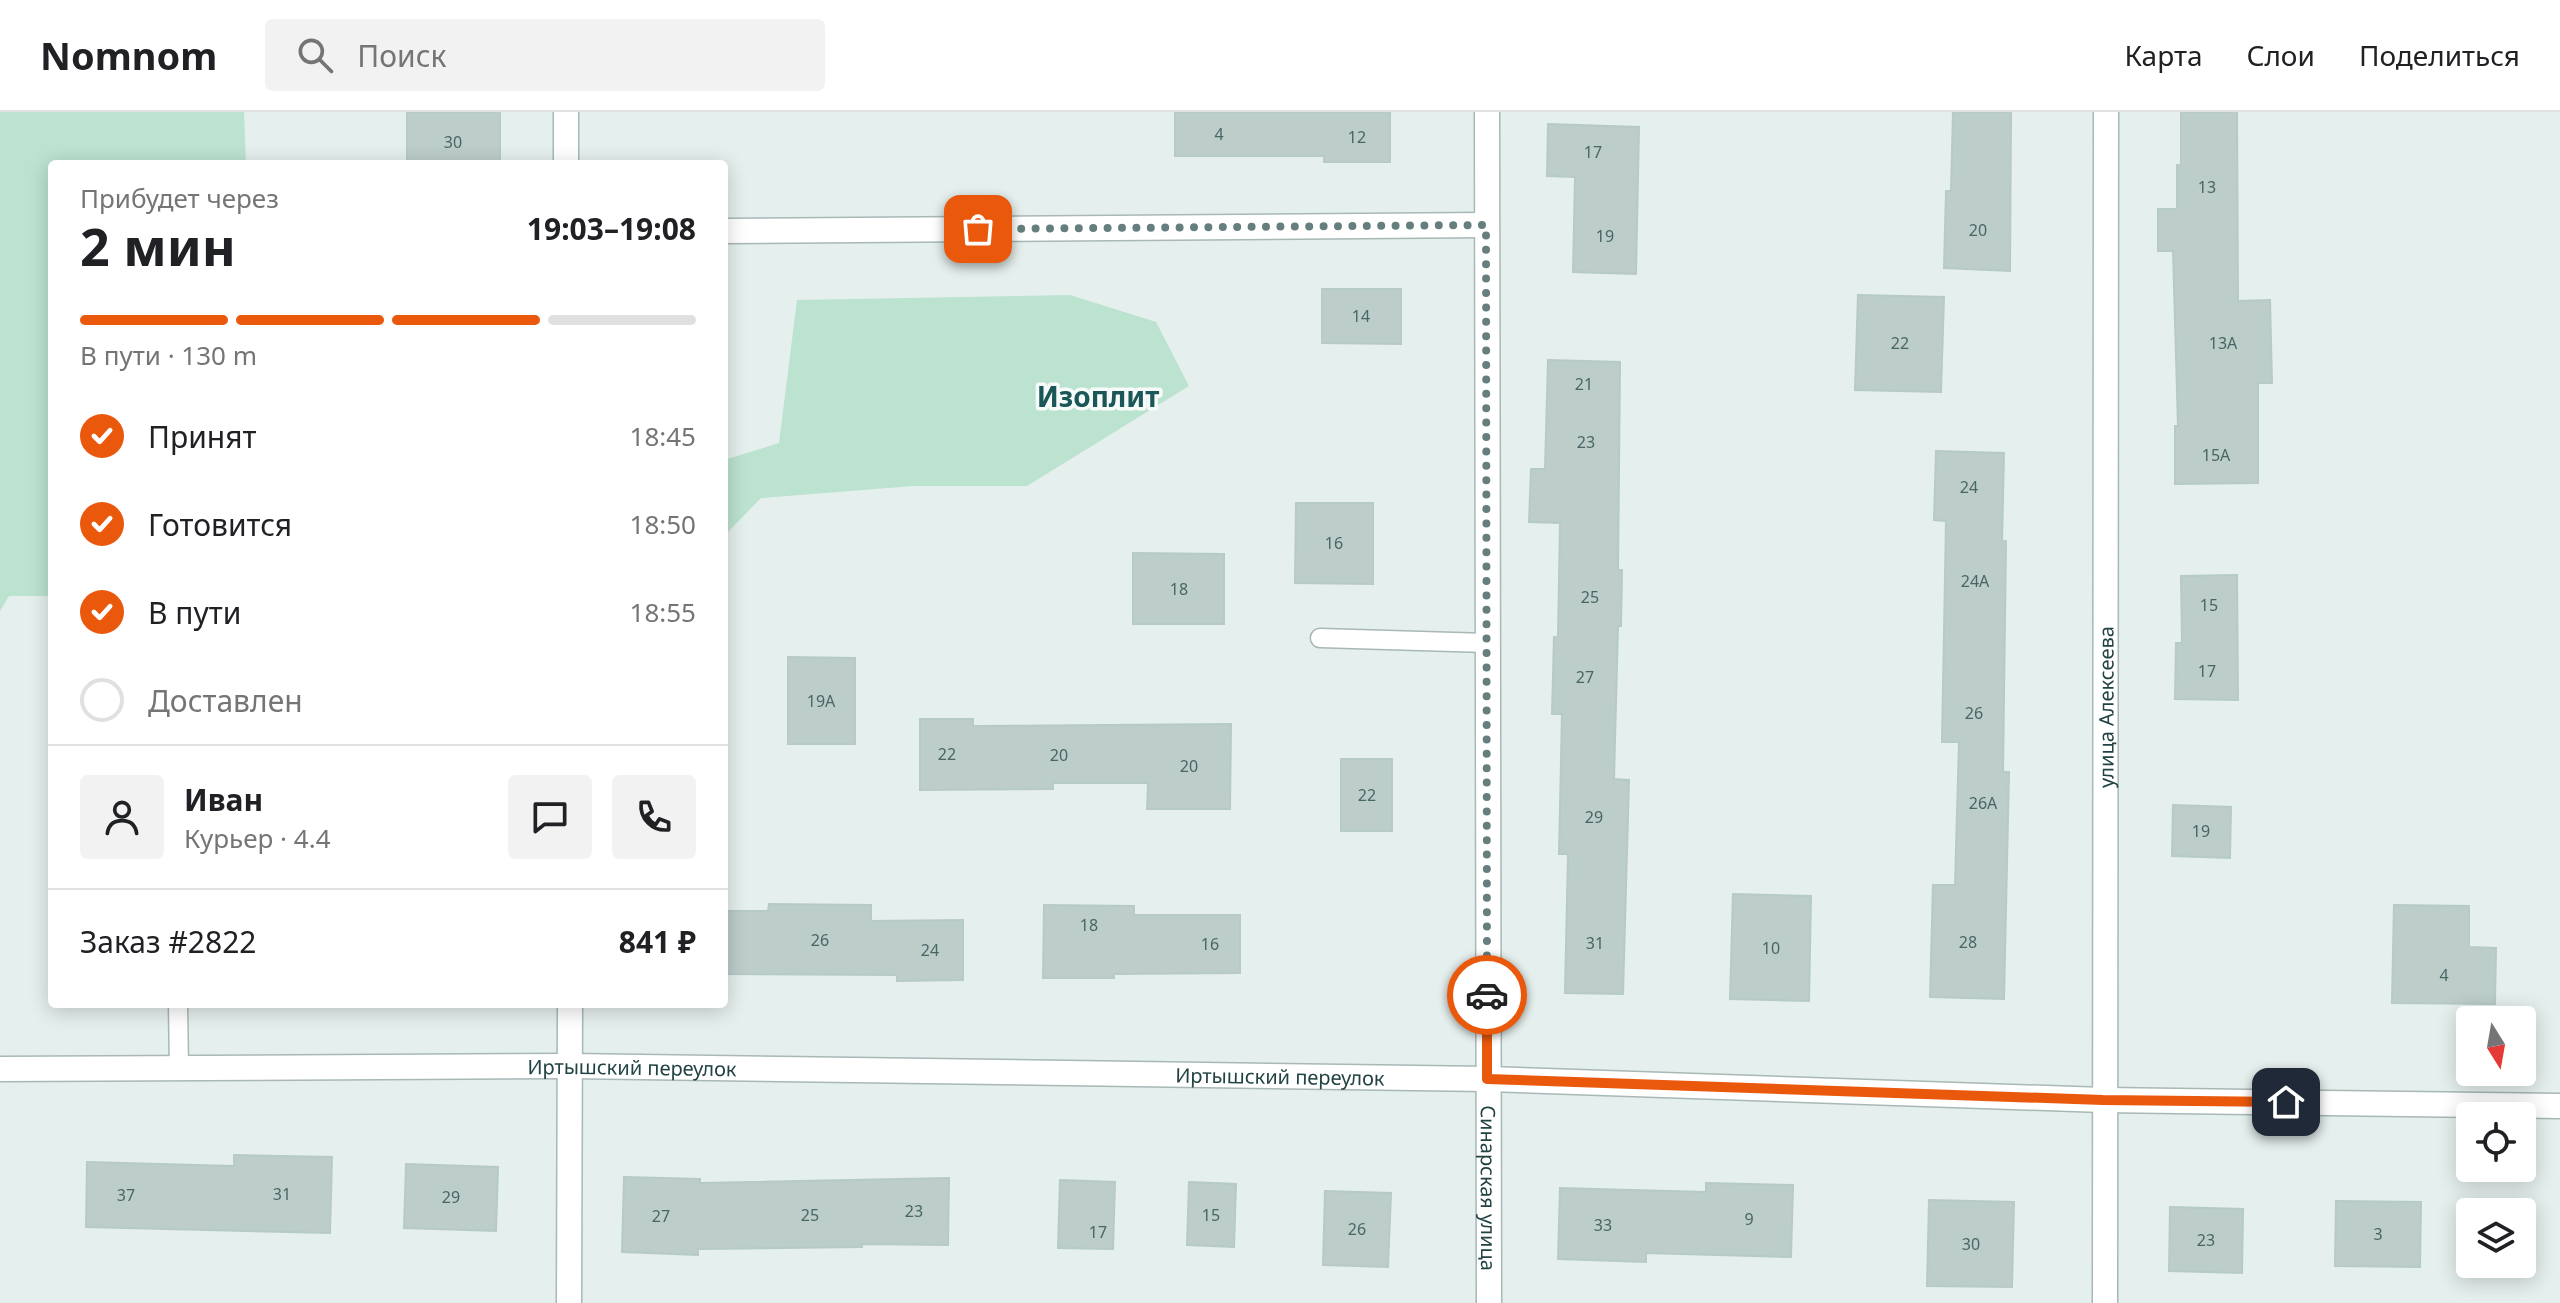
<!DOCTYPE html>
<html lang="ru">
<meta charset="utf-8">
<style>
body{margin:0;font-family:"Noto Sans",sans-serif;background:#f2f2f2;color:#202124;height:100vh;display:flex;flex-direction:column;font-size:30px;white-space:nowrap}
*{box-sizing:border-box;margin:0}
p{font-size:26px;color:#757577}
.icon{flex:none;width:44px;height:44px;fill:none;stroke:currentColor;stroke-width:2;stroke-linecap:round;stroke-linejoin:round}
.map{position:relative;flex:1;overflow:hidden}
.sheet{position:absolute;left:48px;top:48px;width:680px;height:848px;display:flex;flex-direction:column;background:#fff;border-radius:8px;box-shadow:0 4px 20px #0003}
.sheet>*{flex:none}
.needle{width:52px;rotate:169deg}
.fabs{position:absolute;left:2456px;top:894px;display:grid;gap:16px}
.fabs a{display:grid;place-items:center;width:80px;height:80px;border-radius:8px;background:#fff;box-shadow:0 4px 20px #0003;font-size:40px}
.pin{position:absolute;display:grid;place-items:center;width:68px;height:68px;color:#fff;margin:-34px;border-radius:16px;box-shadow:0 4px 12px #0006}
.courier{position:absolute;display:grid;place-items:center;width:80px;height:80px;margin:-40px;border:6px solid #ea580c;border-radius:50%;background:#fff;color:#222;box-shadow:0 2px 10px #0007}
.summary em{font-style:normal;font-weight:700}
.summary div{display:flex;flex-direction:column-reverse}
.summary{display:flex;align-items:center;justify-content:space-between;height:136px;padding:0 32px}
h1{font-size:52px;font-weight:700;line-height:60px}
.bar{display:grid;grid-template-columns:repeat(4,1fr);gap:12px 8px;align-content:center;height:96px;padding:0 32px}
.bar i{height:10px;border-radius:6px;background:#e0e0e0}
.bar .active{background:#ea580c}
.bar p{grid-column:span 4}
.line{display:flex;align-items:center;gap:20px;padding:0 32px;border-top:2px solid #e0e0e0}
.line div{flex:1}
.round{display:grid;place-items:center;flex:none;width:84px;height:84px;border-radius:8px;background:#f2f2f2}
ol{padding:0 32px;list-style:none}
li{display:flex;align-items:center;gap:24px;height:88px}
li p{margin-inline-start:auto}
li .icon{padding:8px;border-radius:50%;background:#ea580c;color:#fff;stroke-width:4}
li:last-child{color:#757577}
li i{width:44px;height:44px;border:4px solid #e0e0e0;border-radius:50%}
header{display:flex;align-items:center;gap:48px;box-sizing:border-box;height:112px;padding:0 40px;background:#fff;border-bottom:2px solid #e0e0e0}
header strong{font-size:38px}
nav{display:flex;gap:44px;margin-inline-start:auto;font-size:28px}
.search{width:560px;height:72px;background:#f2f2f2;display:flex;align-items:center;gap:20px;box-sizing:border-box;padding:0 28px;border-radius:8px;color:#757577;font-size:30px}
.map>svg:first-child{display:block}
.green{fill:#bce2d0}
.building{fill:#bccdca;stroke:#b6cac7;stroke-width:2}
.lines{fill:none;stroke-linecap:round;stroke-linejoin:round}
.service-casing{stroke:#a7b8b7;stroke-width:21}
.minor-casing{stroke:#a7b8b7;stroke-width:27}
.tertiary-casing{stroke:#a7b8b7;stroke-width:27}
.service{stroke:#fff;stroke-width:18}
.minor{stroke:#fff;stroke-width:24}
.tertiary{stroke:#fff;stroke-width:24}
.done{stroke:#667f7e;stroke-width:8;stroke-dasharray:0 14.4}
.route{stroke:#ea580c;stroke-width:10}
.labels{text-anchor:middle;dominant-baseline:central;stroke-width:7;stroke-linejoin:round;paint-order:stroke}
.number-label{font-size:16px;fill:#486665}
.street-label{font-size:20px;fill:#224343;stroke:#f6fbfa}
.district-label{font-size:28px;font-weight:bold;fill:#1b5658;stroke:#f6fbfa}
</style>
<header>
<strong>Nomnom</strong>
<div class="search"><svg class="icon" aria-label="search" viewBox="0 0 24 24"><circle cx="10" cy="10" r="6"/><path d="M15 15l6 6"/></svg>Поиск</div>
<nav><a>Карта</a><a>Слои</a><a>Поделиться</a></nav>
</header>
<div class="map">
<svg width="2560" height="1191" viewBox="0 0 2560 1191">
<rect width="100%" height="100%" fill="#e5efed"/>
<g class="green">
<path d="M0,0H244L246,52H52V484H9L0,499Z"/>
<path d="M1070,183L1156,210L1189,274L1027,374H913L761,386L724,424V348L779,331L797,188Z"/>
</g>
<g class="building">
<rect x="407" y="0" width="93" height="52"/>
<path d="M1175,0H1390V50H1324V44H1175Z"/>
<path d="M1953,0H2011L2010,159L1944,156L1946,79H1951Z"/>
<path d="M2181,0H2237L2238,189L2270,188L2272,271H2258V371L2175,372V314H2178L2173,139H2158V97H2177V53H2181Z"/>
<path d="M1548,12L1639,15L1636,162L1573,160L1575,65L1547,64Z"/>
<path d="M1322,177H1401V232L1322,231Z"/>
<path d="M1858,183L1944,185L1941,280L1855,278Z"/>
<path d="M1548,248L1620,250L1618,458H1622L1621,514H1618L1614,667L1629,668L1623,882L1565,881L1568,742H1559L1562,602H1552L1554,525H1558L1560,411L1529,410L1531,357H1545Z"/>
<path d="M1936,339L2004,341L2002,429H2006L2003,660H2009L2004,887L1930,885L1933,773H1955L1959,630H1942L1946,409L1934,408Z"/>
<path d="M1296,391H1373V472L1295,471Z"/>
<path d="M1133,441L1224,442V512H1133Z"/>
<path d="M2237,463L2238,588L2175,587L2176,531H2182L2181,464Z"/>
<path d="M788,545L855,546V632H788Z"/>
<path d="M920,607H973V614L1231,612L1230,697H1147L1148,671H1053V677L920,678Z"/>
<rect x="1341" y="647" width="51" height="72"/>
<path d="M2173,693L2231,695L2230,746L2172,744Z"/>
<path d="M1733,782L1811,784L1809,889L1730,887Z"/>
<path d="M769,792L871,793V809L963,808V868L897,869V863L724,862V799H768Z"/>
<path d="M1044,793L1134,794V803H1240V861L1114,862V866H1043Z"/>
<path d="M2394,793L2469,794V835L2496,836L2495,892L2392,891Z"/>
<path d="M234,1043L332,1045L330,1121L86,1115L87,1050L234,1054Z"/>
<path d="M406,1052L498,1055L496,1119L404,1116Z"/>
<path d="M624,1065L700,1067V1071L949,1066L948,1133L862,1132V1135L698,1137V1143L622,1140Z"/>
<path d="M1060,1068L1115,1070L1113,1137L1058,1136Z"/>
<path d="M1189,1070L1236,1072L1234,1135L1187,1133Z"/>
<path d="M1706,1071L1793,1073L1791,1145L1646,1141V1150L1558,1147L1560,1076L1706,1080Z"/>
<path d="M1325,1079L1391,1081L1388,1155L1323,1153Z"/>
<path d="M1929,1088L2014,1090L2012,1175L1927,1174Z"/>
<path d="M2336,1089L2421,1090L2420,1155L2335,1154Z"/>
<path d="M2170,1095L2243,1097L2242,1161L2169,1159Z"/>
</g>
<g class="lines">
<g class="service-casing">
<g id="service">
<path d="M1320,526L1487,531"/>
<path d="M178,892L179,956"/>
</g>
</g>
<g class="minor-casing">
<g id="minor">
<path d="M566,0V52"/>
<path id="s1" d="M1487,0L1489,1191"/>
<path d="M724,119L1486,113"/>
<path d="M569,1191L570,892"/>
<path id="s2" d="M2105,1191L2106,0"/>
</g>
</g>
<g class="tertiary-casing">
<g id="tertiary">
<path id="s3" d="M0,957L570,954L1487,967L2103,988L2560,994"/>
</g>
</g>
<use href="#service" class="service"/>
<use href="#minor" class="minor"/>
<use href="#tertiary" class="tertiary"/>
</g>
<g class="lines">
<path class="done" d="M978,117L1486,113L1487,883"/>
<path class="route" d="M1487,883V967L2103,988L2286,990"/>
</g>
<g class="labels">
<g class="number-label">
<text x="1219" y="22">4</text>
<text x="1357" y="25">12</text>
<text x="453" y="30">30</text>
<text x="1593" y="40">17</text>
<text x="2207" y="75">13</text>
<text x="1978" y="118">20</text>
<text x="1605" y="124">19</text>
<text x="1361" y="204">14</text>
<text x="1900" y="231">22</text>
<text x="2223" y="231">13А</text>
<text x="1584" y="272">21</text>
<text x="1586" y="330">23</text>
<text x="2216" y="343">15А</text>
<text x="1969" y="375">24</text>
<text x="1334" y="431">16</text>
<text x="1975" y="469">24А</text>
<text x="1179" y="477">18</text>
<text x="1590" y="485">25</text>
<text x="2209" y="493">15</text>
<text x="2207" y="559">17</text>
<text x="1585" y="565">27</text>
<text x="821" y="589">19А</text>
<text x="1974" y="601">26</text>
<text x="947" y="642">22</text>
<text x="1059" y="643">20</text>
<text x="1189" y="654">20</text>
<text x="1367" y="683">22</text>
<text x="1983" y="691">26А</text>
<text x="1594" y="705">29</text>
<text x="2201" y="719">19</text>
<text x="1089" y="813">18</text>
<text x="820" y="828">26</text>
<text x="1968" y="830">28</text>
<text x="1595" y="831">31</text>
<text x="1210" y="832">16</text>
<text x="1771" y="836">10</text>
<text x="930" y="838">24</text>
<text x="2444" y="863">4</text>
<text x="282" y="1082">31</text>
<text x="126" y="1083">37</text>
<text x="451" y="1085">29</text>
<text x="914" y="1099">23</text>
<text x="810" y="1103">25</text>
<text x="1211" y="1103">15</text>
<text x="661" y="1104">27</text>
<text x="1749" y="1107">9</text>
<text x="1603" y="1113">33</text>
<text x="1357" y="1117">26</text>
<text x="1098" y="1120">17</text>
<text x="2378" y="1122">3</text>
<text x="2206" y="1128">23</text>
<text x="1971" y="1132">30</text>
</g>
<g class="street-label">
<text stroke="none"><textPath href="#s2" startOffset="596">улица Алексеева</textPath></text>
<text stroke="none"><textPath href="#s3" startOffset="632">Иртышский переулок</textPath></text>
<text stroke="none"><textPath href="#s3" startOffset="1280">Иртышский переулок</textPath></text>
<text stroke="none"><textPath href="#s1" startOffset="1076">Синарская улица</textPath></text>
</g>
<g class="district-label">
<text x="1098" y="284">Изоплит</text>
</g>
</g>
</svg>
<div class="fabs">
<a><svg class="needle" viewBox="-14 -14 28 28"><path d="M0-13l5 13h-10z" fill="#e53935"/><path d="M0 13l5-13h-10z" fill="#757577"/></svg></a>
<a><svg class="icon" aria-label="locate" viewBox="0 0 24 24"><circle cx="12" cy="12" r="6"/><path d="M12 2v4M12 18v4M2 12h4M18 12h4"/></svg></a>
<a><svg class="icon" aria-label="layers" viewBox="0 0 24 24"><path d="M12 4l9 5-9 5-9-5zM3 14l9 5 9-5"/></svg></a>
</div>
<div class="pin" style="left:978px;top:117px;background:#ea580c"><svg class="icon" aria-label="bag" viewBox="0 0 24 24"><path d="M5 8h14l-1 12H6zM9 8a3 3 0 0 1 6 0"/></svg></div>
<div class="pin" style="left:2286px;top:990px;background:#1f2937"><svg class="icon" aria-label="home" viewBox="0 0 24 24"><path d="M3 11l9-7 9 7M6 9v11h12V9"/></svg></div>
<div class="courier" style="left:1487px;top:883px"><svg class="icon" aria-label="car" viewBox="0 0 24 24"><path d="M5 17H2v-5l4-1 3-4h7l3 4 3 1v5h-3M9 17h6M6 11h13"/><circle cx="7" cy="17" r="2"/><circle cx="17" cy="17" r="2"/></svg></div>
<section class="sheet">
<div class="summary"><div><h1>2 мин</h1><p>Прибудет через</p></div><em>19:03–19:08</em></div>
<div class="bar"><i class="active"></i><i class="active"></i><i class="active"></i><i></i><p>В пути · 130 m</p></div>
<ol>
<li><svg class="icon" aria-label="check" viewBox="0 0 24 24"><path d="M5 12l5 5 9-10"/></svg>Принят<p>18:45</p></li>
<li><svg class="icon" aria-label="check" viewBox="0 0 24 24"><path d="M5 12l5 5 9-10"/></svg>Готовится<p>18:50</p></li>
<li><svg class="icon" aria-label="check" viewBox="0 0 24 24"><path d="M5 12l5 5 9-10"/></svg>В пути<p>18:55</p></li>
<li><i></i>Доставлен</li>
</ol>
<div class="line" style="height:144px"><a class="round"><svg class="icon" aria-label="person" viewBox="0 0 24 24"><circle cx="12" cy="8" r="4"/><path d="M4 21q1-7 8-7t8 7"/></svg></a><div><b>Иван</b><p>Курьер · 4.4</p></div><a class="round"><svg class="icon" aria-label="chat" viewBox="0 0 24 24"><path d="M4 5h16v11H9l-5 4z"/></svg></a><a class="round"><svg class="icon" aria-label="phone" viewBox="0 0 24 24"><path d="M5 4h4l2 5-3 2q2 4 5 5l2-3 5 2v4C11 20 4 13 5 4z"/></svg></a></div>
<div class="line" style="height:104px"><div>Заказ #2822</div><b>841 ₽</b></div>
</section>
</div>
